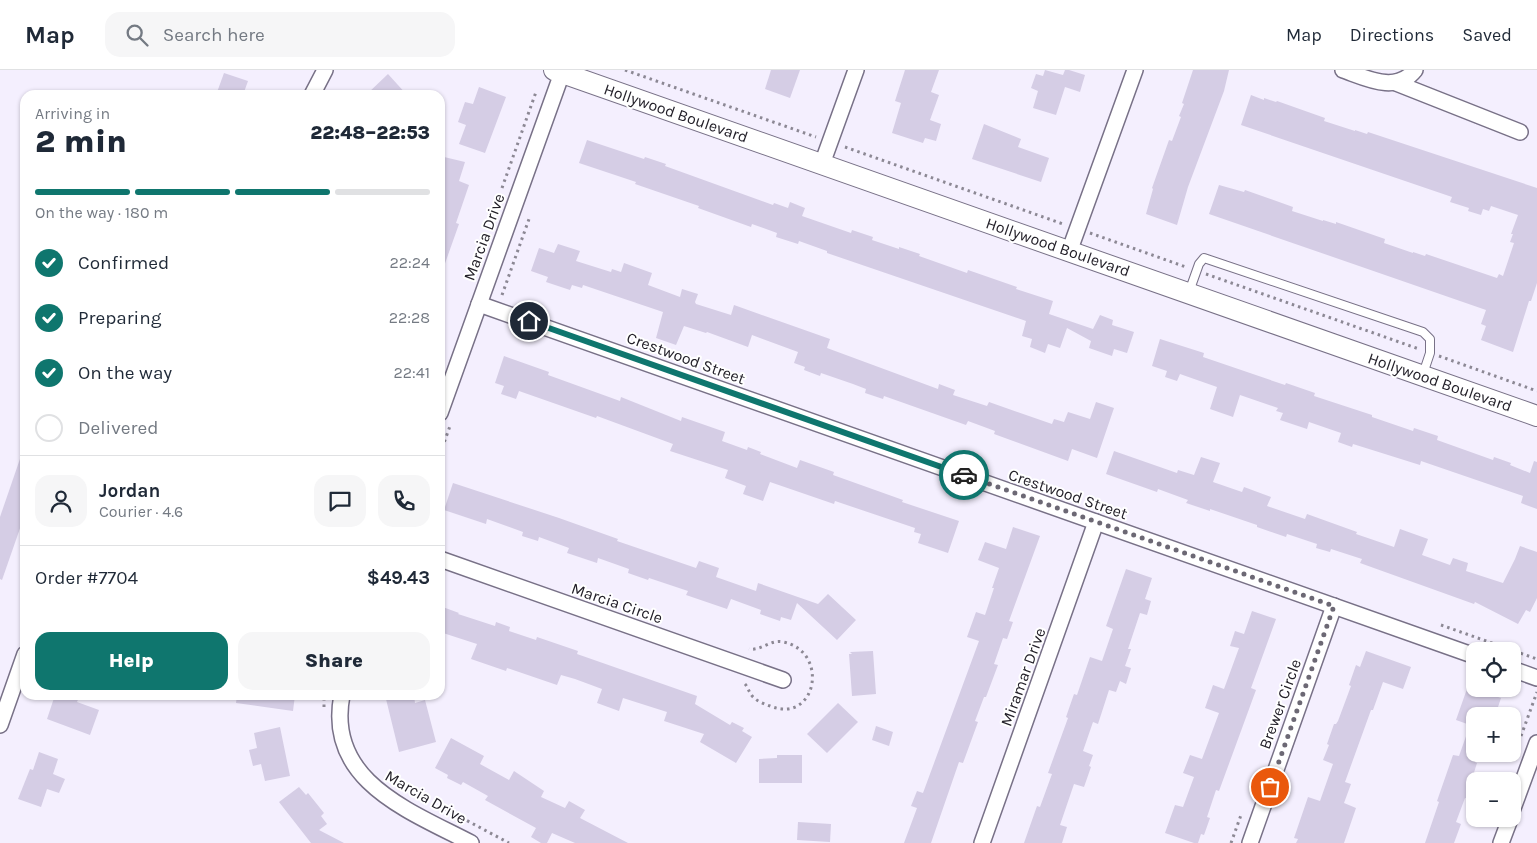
<!DOCTYPE html>
<meta charset="utf-8">
<style>
body{margin:0;font-family:Karla,sans-serif;background:#f6f6f7;color:#1f2937;height:100vh;display:flex;flex-direction:column;font-size:19px;white-space:nowrap}
*{box-sizing:border-box;margin:0}
p{font-size:16px;color:#747a83}
.icon{flex:none;width:28px;height:28px;fill:none;stroke:currentColor;stroke-width:2;stroke-linecap:round;stroke-linejoin:round}
.map{position:relative;flex:1;overflow:hidden}
.side{position:absolute;left:20px;top:20px;width:425px;height:610px;display:flex;flex-direction:column;background:#fff;border-radius:15px;box-shadow:0 1px 4px #0004}
.side>*{flex:none}
.buttons{position:absolute;left:1466px;top:572px;display:grid;gap:10px}
.buttons a{display:grid;place-items:center;width:55px;height:55px;border-radius:10px;background:#fff;box-shadow:0 1px 4px #0004;font-size:25px}
.pin{position:absolute;display:grid;place-items:center;width:42px;height:42px;color:#fff;margin:-21px;border:2px solid #fff;border-radius:50%;box-shadow:0 1px 5px #0007}
.courier{position:absolute;display:grid;place-items:center;width:50px;height:50px;margin:-25px;border:4px solid #0f766e;border-radius:50%;background:#fff;color:#222;box-shadow:0 1px 6px #0007}
.overview em{font-style:normal;font-weight:800}
.overview div{display:flex;flex-direction:column-reverse}
.overview{display:flex;align-items:center;justify-content:space-between;height:85px;padding:0 15px}
h1{font-size:32px;font-weight:800;line-height:38px}
.bar{display:grid;grid-template-columns:repeat(4,1fr);gap:8px 5px;align-content:center;height:60px;padding:0 15px}
.bar i{height:6px;border-radius:4px;background:#e0e1e3}
.bar .on{background:#0f766e}
.bar p{grid-column:span 4}
.line{display:flex;align-items:center;gap:12px;padding:0 15px;border-top:1px solid #e0e1e3}
.line div{flex:1}
.round{display:grid;place-items:center;flex:none;width:52px;height:52px;border-radius:15px;background:#f6f6f7}
ol{padding:0 15px;list-style:none}
li{display:flex;align-items:center;gap:15px;height:55px}
li p{margin-inline-start:auto}
li .icon{padding:5px;border-radius:50%;background:#0f766e;color:#fff;stroke-width:4}
li:last-child{color:#747a83}
li i{width:28px;height:28px;border:2px solid #e0e1e3;border-radius:50%}
.primary-button{display:flex;gap:10px;margin-top:auto;padding:10px 15px}
.primary-button a{flex:1;height:58px;border-radius:15px;background:#0f766e;color:#fff;font-size:20px;font-weight:800;line-height:58px;text-align:center}
.primary-button a+a{background:#f6f6f7;color:#1f2937}
header{display:flex;align-items:center;gap:30px;box-sizing:border-box;height:70px;padding:0 25px;background:#fff;border-bottom:1px solid #e0e1e3}
header strong{font-size:24px}
nav{display:flex;gap:28px;margin-inline-start:auto;font-size:18px}
.search{width:350px;height:45px;background:#f6f6f7;display:flex;align-items:center;gap:12px;box-sizing:border-box;padding:0 18px;border-radius:15px;color:#747a83;font-size:19px}
.map>svg:first-child{display:block}
.building{fill:#d5cde5}
.lines{fill:none;stroke-linecap:round;stroke-linejoin:round}
.service-casing{stroke:#787187;stroke-width:10}
.minor-casing{stroke:#787187;stroke-width:18}
.tertiary-casing{stroke:#787187;stroke-width:22}
.path{stroke:#8c8894;stroke-width:3;stroke-dasharray:2.5 4;stroke-linecap:butt}
.service{stroke:#fff;stroke-width:8}
.minor{stroke:#fff;stroke-width:15}
.tertiary{stroke:#fff;stroke-width:20}
.done{stroke:#6c6874;stroke-width:5;stroke-dasharray:0 9}
.route{stroke:#0f766e;stroke-width:6}
.labels{text-anchor:middle;dominant-baseline:central;stroke-width:4;stroke-linejoin:round;paint-order:stroke}
.street-label{font-size:16px;fill:#232029;stroke:#fff}
</style>
<header>
<strong>Map</strong>
<div class="search"><svg class="icon" aria-label="search" viewBox="0 0 24 24"><circle cx="10" cy="10" r="6"/><path d="M15 15l6 6"/></svg>Search here</div>
<nav><a>Map</a><a>Directions</a><a>Saved</a></nav>
</header>
<div class="map">
<svg width="1537" height="773" viewBox="0 0 1537 773">
<rect width="100%" height="100%" fill="#f4effe"/>
<g class="building">
<path d="M771,0H800L790,28L765,19Z"/>
<path d="M905,0H939L931,22L939,25L930,50L941,54L936,71L925,68L923,73L892,63L901,33L895,31Z"/>
<path d="M1045,0L1063,5L1065,0H1069L1085,5L1080,22L1065,17L1056,45L1033,38L1038,21L1031,18L1036,4L1043,6Z"/>
<path d="M1193,0H1229L1224,21L1188,117L1177,155L1146,144L1153,119L1152,118L1169,70L1172,71L1181,47L1179,46L1184,34L1182,33Z"/>
<path d="M224,3L248,11L243,25H216Z"/>
<path d="M388,4L407,25H366Z"/>
<path d="M479,17L506,27L485,83L459,74L466,55L458,52L465,32L473,34Z"/>
<path d="M1251,25L1264,30V28L1276,32L1277,31L1325,48L1324,51L1355,61V60L1367,64L1368,62L1537,118V213L1531,231H1529L1513,282L1481,270L1486,256L1481,254L1486,240L1209,144L1219,115L1244,122L1245,120L1293,137L1292,141L1323,151V150L1336,154V152L1385,169L1384,173L1413,183V182L1425,186L1426,184L1497,208L1499,204L1503,206L1514,173L1510,172L1513,164H1511L1518,145L1491,136L1489,141L1483,139L1481,145L1468,141L1469,138L1450,132L1452,127L1241,55Z"/>
<path d="M984,54L1021,69L1018,77L1049,88L1041,112L972,89Z"/>
<path d="M587,70L644,89L645,87L666,94L665,96L773,135L774,133L788,138L790,132L805,138L802,146L851,163L852,160L873,167L872,170L899,179V177L920,184L919,186L967,203L968,200L1017,217L1016,219L1053,231L1049,244L1093,259L1100,245L1113,250L1112,255L1134,262L1127,283L1114,279L1112,286L1089,278L1091,271L1067,258L1060,278L1048,274L1045,283L1030,277L1032,269L1022,266L1026,251L827,183V181L799,171L798,174L776,167L777,163L752,154L751,157L698,138L699,136L635,114L636,112L579,93Z"/>
<path d="M440,86L465,92L459,111L469,115L456,153L459,154L442,202H440Z"/>
<path d="M558,174L580,181L576,191L611,202L612,199L621,202L624,193L652,203L648,215L680,227L682,219L698,224L695,232L696,234L731,245L734,235L830,269L827,278L938,319L939,314L955,320L953,325L987,336L989,332L1052,354L1054,349L1064,352L1068,342L1090,349L1096,332L1114,338L1097,388L1072,379L1068,391L994,364L995,361L968,351L966,355L884,326L883,329L865,323L866,319L853,314L821,303L820,306L804,300L805,297L794,293L798,282L752,265L748,277L707,262L706,263L684,256L676,275L656,268L663,242L583,215L582,218L572,215L570,220L546,212L548,207L531,201L539,178L554,183Z"/>
<path d="M1160,269L1204,283L1203,287L1285,315L1286,313L1315,323L1314,326L1372,345V347L1413,361L1414,358L1438,366L1437,370L1493,390L1494,387L1511,393L1510,395L1530,403L1534,391L1537,392V439L1521,433L1523,426L1421,391L1420,395L1353,374L1352,377L1338,372L1341,363L1309,352L1307,359L1280,350L1283,343L1276,341L1278,338L1240,325L1233,347L1210,339L1217,317L1180,304L1177,311L1165,307L1167,301L1152,296Z"/>
<path d="M504,286L549,302L548,305L620,331L621,327L681,351L682,347L725,362L722,371L747,380L748,377L761,382L760,384L797,398L800,390L834,402L833,405L903,430L902,432L959,451L948,483L918,473L921,464L914,462L915,458L835,431L834,434L770,412L763,431L743,424L746,416L725,408L728,400L670,381L673,374L597,346L596,348L519,321L516,329L501,324L504,316L495,313Z"/>
<path d="M23,380H25V444L2,510L0,509V447Z"/>
<path d="M1114,381L1177,403L1178,400L1194,405L1201,387L1220,393L1213,412L1242,422L1244,417L1271,427L1267,436L1305,449L1307,444L1357,462L1356,464L1394,477L1400,459L1428,469L1422,485L1450,495L1453,488L1468,493L1466,501L1503,513L1515,489L1520,476L1537,482V528L1530,542L1526,540L1518,554L1475,532L1474,534L1360,493L1362,489L1331,479L1330,482L1316,478L1317,474L1287,464L1286,467L1257,457V455L1210,439V441L1186,433L1188,430L1158,419L1157,422L1106,404Z"/>
<path d="M453,413L559,448L618,469L617,471L696,498L699,491L719,498L716,507L756,521L758,513L818,534L828,524L856,550L837,570L797,533L791,550L781,547L780,551L760,544L761,540L731,529L727,539L686,525L688,521L649,508L648,510L628,503L629,499L598,488L597,493L567,483L569,478L539,467L538,471L522,466L523,462L487,449L486,454L444,440Z"/>
<path d="M1013,457L1040,466L1009,551L1013,552L1007,569L1003,568L994,594L998,595L986,627H984L975,651L978,652L963,693L959,692L931,773H904L917,738L911,736L917,721L923,723L979,571L967,567L976,542L985,545L994,518H992L999,498L978,490L985,472L1006,479Z"/>
<path d="M1126,499L1152,508L1145,529L1151,531L1147,545L1140,543L1128,579H1131L1125,596L1131,598L1126,614L1120,611L1116,622L1109,620L1098,654L1093,652L1083,681L1093,685L1089,696L1091,697L1084,717L1074,714L1060,755L1067,757L1062,773H1024L1037,736L1040,737L1052,704L1048,703L1068,648L1066,647L1074,624L1077,625L1090,587L1102,591L1113,559L1106,556Z"/>
<path d="M440,536L459,543L458,544L495,556L496,552L510,557L509,561L536,570L537,567L578,581L577,584L697,626L695,634L730,655L732,652L744,658L742,661L752,667L736,693L700,672L704,664L664,651L667,642L623,628L619,641L597,633L602,619L575,609L561,605L557,615L507,598L506,601L471,589L477,574L440,562Z"/>
<path d="M1252,541L1276,549L1251,618L1256,620L1219,721L1216,720L1207,747L1210,748L1204,765L1201,764L1198,773H1194L1165,763L1175,735L1183,737L1194,707L1183,703L1190,685L1202,689L1219,643L1205,638L1213,615L1224,619L1239,578L1230,576L1235,561L1244,564Z"/>
<path d="M873,581L876,624L852,626L849,584H852L850,582Z"/>
<path d="M1366,581L1411,597L1403,619L1383,612L1373,640H1371L1345,712L1351,714L1344,733L1356,738L1344,773H1296L1298,769L1294,768L1308,727L1320,731L1333,694L1323,690L1329,675L1327,674L1334,654H1336L1338,651L1351,616L1349,615L1356,595L1360,597Z"/>
<path d="M1468,616L1501,628L1495,646H1475V692L1477,693L1472,709L1475,710L1469,729L1465,728L1456,752L1461,754L1454,773H1425L1439,732L1437,731L1453,685L1459,686L1470,655L1456,650Z"/>
<path d="M55,625H80L77,632L99,640L90,665L47,649Z"/>
<path d="M237,625H295L293,641L236,633Z"/>
<path d="M385,625H414L415,633L425,630L436,672L399,682Z"/>
<path d="M838,633L858,652L827,683L807,664Z"/>
<path d="M876,656L893,662L889,676L872,670Z"/>
<path d="M280,657L290,706L265,711L261,694L253,696L249,680L257,678L254,663Z"/>
<path d="M451,668L484,686L480,694L509,710L514,701L544,721L541,727L565,738L569,731L585,740L580,748L628,773H575L552,763L547,773H541L531,767L536,758L485,730L488,726L463,712L461,715L447,708L448,705L435,698Z"/>
<path d="M39,682L58,689L53,704L65,709L59,723L47,719L41,737L18,729L30,699L33,700Z"/>
<path d="M777,685H802V713H759V689L777,688Z"/>
<path d="M299,717L306,725L308,723L324,743L321,746L327,754L319,760L344,773H311L279,732Z"/>
<path d="M798,752L831,754L830,772L797,770Z"/>
</g>
<g class="lines">
<g class="service-casing">
<path id="service" d="M1189,222L1199,194L1204,188L1423,262L1430,269V283L1423,304"/>
</g>
<g class="minor-casing">
<g id="minor">
<path d="M1343,0C1366,8 1396,24 1415,0"/>
<path d="M1396,13L1520,62"/>
<path d="M312,25L325,0"/>
<path d="M822,94L856,0"/>
<path d="M1069,182L1135,0"/>
<path d="M479,234L1475,586"/>
<path d="M440,343L562,3"/>
<path d="M440,489L783,610"/>
<path d="M1512,599L1537,608"/>
<path d="M342,625C325,711 410,741 471,773"/>
<path d="M0,655L25,584"/>
<path d="M1512,741L1537,673"/>
<path d="M982,773L1096,452"/>
<path d="M1250,773L1334,536"/>
<path d="M1501,773L1510,749"/>
</g>
</g>
<g class="tertiary-casing">
<path id="tertiary" d="M554,0L1537,346"/>
</g>
<g class="path">
<path d="M625,0L816,67"/>
<path d="M845,77L1063,154"/>
<path d="M502,118L536,22"/>
<path d="M1090,163L1186,197"/>
<path d="M1206,204L1419,279"/>
<path d="M502,225L529,149"/>
<path d="M1439,286L1537,321"/>
<path d="M440,384L450,356"/>
<path d="M1441,555L1537,589"/>
<path d="M745,614C748,617 749,623 753,627C757,631 764,634 770,636C817,655 830,581 783,572C771,569 761,581 749,579"/>
<path d="M324,637V625"/>
<path d="M1521,666L1537,622"/>
<path d="M404,717L509,773"/>
<path d="M1231,773L1241,745"/>
</g>
<use href="#service" class="service"/>
<use href="#minor" class="minor"/>
<use href="#tertiary" class="tertiary"/>
</g>
<g class="lines">
<path class="done" d="M964,405L1334,536L1270,717"/>
<path class="route" d="M529,251L964,405"/>
</g>
<g class="labels">
<g class="street-label">
<text transform="translate(676 43) rotate(19)">Hollywood Boulevard</text>
<text transform="translate(484 167) rotate(-70)">Marcia Drive</text>
<text transform="translate(1058 177) rotate(19)">Hollywood Boulevard</text>
<text transform="translate(686 288) rotate(20)">Crestwood Street</text>
<text transform="translate(1440 312) rotate(19)">Hollywood Boulevard</text>
<text transform="translate(1068 424) rotate(19)">Crestwood Street</text>
<text transform="translate(617 533) rotate(19)">Marcia Circle</text>
<text transform="translate(1023 607) rotate(-70)">Miramar Drive</text>
<text transform="translate(1280 634) rotate(-70)">Brewer Circle</text>
<text transform="translate(426 727) rotate(30)">Marcia Drive</text>
</g>
</g>
</svg>
<div class="buttons">
<a><svg class="icon" aria-label="locate" viewBox="0 0 24 24"><circle cx="12" cy="12" r="6"/><path d="M12 2v4M12 18v4M2 12h4M18 12h4"/></svg></a>
<a>+</a>
<a>−</a>
</div>
<div class="pin" style="left:1270px;top:717px;background:#ea580c"><svg class="icon" aria-label="bag" viewBox="0 0 24 24"><path d="M5 8h14l-1 12H6zM9 8a3 3 0 0 1 6 0"/></svg></div>
<div class="pin" style="left:529px;top:251px;background:#1f2937"><svg class="icon" aria-label="home" viewBox="0 0 24 24"><path d="M3 11l9-7 9 7M6 9v11h12V9"/></svg></div>
<div class="courier" style="left:964px;top:405px"><svg class="icon" aria-label="car" viewBox="0 0 24 24"><path d="M5 17H2v-5l4-1 3-4h7l3 4 3 1v5h-3M9 17h6M6 11h13"/><circle cx="7" cy="17" r="2"/><circle cx="17" cy="17" r="2"/></svg></div>
<section class="side">
<div class="overview"><div><h1>2 min</h1><p>Arriving in</p></div><em>22:48–22:53</em></div>
<div class="bar"><i class="on"></i><i class="on"></i><i class="on"></i><i></i><p>On the way · 180 m</p></div>
<ol>
<li><svg class="icon" aria-label="check" viewBox="0 0 24 24"><path d="M5 12l5 5 9-10"/></svg>Confirmed<p>22:24</p></li>
<li><svg class="icon" aria-label="check" viewBox="0 0 24 24"><path d="M5 12l5 5 9-10"/></svg>Preparing<p>22:28</p></li>
<li><svg class="icon" aria-label="check" viewBox="0 0 24 24"><path d="M5 12l5 5 9-10"/></svg>On the way<p>22:41</p></li>
<li><i></i>Delivered</li>
</ol>
<div class="line" style="height:90px"><a class="round"><svg class="icon" aria-label="person" viewBox="0 0 24 24"><circle cx="12" cy="8" r="4"/><path d="M4 21q1-7 8-7t8 7"/></svg></a><div><b>Jordan</b><p>Courier · 4.6</p></div><a class="round"><svg class="icon" aria-label="chat" viewBox="0 0 24 24"><path d="M4 5h16v11H9l-5 4z"/></svg></a><a class="round"><svg class="icon" aria-label="phone" viewBox="0 0 24 24"><path d="M5 4h4l2 5-3 2q2 4 5 5l2-3 5 2v4C11 20 4 13 5 4z"/></svg></a></div>
<div class="line" style="height:65px"><div>Order #7704</div><b>$49.43</b></div>
<div class="primary-button"><a>Help</a><a>Share</a></div>
</section>
</div>
